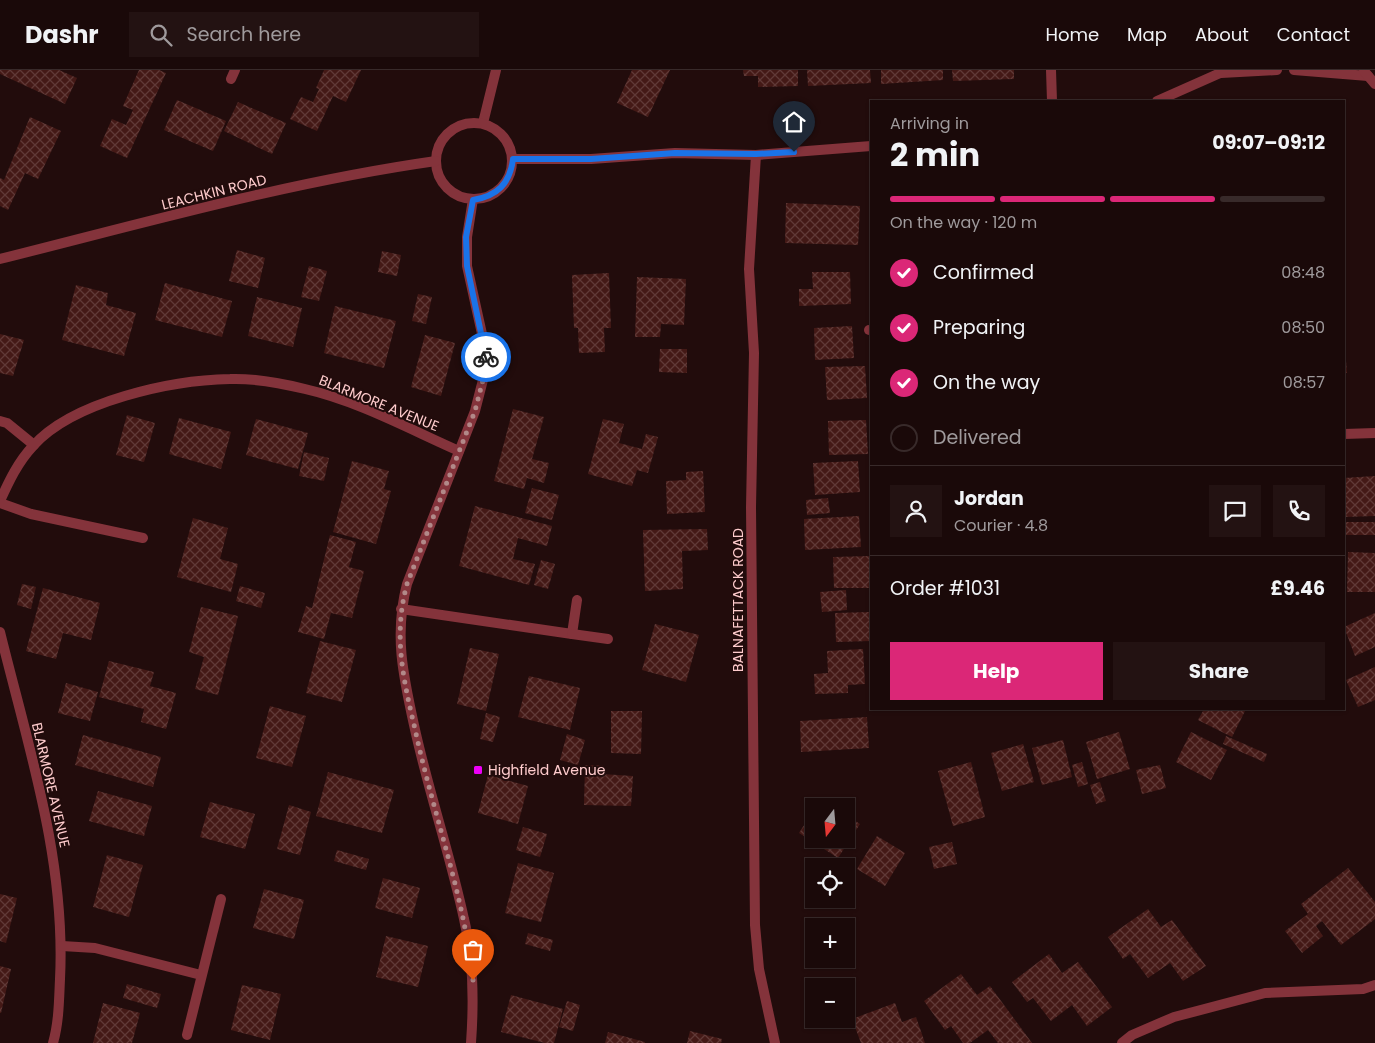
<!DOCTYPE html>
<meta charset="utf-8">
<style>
body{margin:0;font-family:Poppins,sans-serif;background:#231212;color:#f1f3f6;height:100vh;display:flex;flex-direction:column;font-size:19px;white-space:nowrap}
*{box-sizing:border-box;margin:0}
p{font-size:16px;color:#9f9a9c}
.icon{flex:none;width:28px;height:28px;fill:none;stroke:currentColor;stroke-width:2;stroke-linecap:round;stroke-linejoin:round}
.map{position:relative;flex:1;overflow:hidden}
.side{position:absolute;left:870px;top:30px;width:475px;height:610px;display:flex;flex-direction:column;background:#1a0909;border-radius:0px;box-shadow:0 1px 4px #0004,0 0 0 1px #382a2a}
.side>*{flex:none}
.needle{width:32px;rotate:196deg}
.controls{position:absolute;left:805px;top:728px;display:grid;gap:10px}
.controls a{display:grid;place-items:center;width:50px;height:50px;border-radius:0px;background:#1a0909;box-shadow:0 1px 4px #0004,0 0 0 1px #382a2a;font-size:25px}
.pin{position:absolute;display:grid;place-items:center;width:42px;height:42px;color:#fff;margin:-51px -21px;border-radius:50% 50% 50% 0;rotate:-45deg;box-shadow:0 0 5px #0007}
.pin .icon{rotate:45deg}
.courier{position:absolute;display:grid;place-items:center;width:50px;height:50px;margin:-25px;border:4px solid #1a73e8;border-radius:50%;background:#fff;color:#222;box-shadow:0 1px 6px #0007}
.headline em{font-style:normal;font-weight:700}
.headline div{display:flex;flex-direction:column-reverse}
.headline{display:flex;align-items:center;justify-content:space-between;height:85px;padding:0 20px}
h1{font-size:32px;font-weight:700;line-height:38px}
.bar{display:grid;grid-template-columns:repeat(4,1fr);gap:8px 5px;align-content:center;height:60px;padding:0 20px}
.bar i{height:6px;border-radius:4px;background:#382a2a}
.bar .current{background:#db2777}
.bar p{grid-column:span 4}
.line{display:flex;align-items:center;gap:12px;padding:0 20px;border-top:1px solid #382a2a}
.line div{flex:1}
.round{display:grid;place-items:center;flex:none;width:52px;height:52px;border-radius:0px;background:#231212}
ol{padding:0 20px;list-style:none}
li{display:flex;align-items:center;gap:15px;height:55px}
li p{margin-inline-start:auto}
li .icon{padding:5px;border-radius:50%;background:#db2777;color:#fff;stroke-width:4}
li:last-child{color:#9f9a9c}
li i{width:28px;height:28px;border:2px solid #382a2a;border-radius:50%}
.action{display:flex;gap:10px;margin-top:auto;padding:10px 20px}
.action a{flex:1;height:58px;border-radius:0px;background:#db2777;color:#fff;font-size:20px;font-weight:700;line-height:58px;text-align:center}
.action a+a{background:#231212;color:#f1f3f6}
header{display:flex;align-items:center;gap:30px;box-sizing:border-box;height:70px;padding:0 25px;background:#1a0909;border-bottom:1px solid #382a2a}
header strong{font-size:24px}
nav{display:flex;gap:28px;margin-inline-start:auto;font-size:18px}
.search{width:350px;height:45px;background:#231212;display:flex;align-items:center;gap:12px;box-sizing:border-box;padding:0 18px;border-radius:0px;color:#9f9a9c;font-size:19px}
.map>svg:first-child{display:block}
.building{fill:url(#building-cross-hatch)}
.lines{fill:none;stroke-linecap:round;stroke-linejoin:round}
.minor{stroke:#84333b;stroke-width:10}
.tertiary{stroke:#84333b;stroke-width:10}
.done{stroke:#b28989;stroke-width:5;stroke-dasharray:0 9}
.route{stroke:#1a73e8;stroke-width:6}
.poi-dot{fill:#ee00f7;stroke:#220c0c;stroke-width:2}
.labels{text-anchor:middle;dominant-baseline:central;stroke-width:4;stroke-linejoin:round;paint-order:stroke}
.street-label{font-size:14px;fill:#ffcccd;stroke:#220c0c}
.poi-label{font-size:14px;fill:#ffcccd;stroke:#220c0c;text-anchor:start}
</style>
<header>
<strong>Dashr</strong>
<div class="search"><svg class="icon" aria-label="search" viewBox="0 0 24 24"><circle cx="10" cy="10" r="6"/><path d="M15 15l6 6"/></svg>Search here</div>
<nav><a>Home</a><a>Map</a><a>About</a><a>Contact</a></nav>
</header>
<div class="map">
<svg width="1375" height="973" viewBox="0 0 1375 973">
<defs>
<pattern id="building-cross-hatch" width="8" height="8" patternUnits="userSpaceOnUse" patternTransform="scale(1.25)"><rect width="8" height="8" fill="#441916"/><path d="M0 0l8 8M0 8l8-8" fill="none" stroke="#603937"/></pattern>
</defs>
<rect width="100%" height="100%" fill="#220c0c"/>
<g class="building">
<path d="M0,0H59L77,8L65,34L0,4Z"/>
<path d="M139,0H159L166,3L127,88L100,76L112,49L126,55L133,40L123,36Z"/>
<path d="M324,0H361L346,32L333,26L317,61L290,49L301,27L313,32L319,19L316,18Z"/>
<path d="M632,0H670L648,47L617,33Z"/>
<path d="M743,0H798V16L758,17V6H744Z"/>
<path d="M807,0H870L871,13L808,16Z"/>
<path d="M881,0H943V10L881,14Z"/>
<path d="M952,0H1014V9L953,11Z"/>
<path d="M177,30L226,51L213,81L164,60Z"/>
<path d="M238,32L286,53L272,84L224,61Z"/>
<path d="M30,47L61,61L38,109L25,103L8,140L0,136V108L4,110Z"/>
<path d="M786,133L860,136L858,175L785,173Z"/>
<path d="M237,180L265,188L258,218L229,211Z"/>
<path d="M382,181L401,185L397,206L378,202Z"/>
<path d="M309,196L327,201L319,231L301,227Z"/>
<path d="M812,202H850L851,234L799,236V219H813Z"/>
<path d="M609,203L611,258H604L605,282L579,283L578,258H574L572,205Z"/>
<path d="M637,207L686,209L684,255L661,254L660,267H635Z"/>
<path d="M165,213L232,231L222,267L155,250Z"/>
<path d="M76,215L108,223L106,235L136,243L124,286L62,270Z"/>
<path d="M418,224L432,227L426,254L412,251Z"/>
<path d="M257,227L302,238L293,277L248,266Z"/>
<path d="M335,236L396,251L384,298L324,283Z"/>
<path d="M852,256L854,288L815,290L814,258Z"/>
<path d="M0,264L24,270L13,306L0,303Z"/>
<path d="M425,265L455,273L441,326L411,317Z"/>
<path d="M1344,266L1347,303H1344Z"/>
<path d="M660,279H687V303L659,302Z"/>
<path d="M865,296L867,328L827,330L825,297Z"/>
<path d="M513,339L544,347L532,389L549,393L544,413L527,408L524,419L494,411Z"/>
<path d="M127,345L155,353L144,392L116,385Z"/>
<path d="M179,348L231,362L221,399L169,384Z"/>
<path d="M256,349L308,363L298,399L246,385Z"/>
<path d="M603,349L624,354L619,373L642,379L646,364L658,367L648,403L637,400L632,416L588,404Z"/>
<path d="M866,350L868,384L829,385L828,351Z"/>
<path d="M304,382L329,388L324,411L299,406Z"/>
<path d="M352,391L389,401L384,419L391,421L376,474L333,462Z"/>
<path d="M858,391L860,422L815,425L813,393Z"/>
<path d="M703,401L705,442L667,444L666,411L686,410V402Z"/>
<path d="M1375,406V446L1345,447L1344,408Z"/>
<path d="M532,418L559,425L552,450L525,443Z"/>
<path d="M828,428L830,443L807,445L806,430Z"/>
<path d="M475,436L552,456L547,476L518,468L513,489L535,494L529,515L459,496Z"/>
<path d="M859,446L861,477L805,480L804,449Z"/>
<path d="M193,448L228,458L220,489L238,494L231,522L177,507Z"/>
<rect x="1346" y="452" width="29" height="13"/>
<path d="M707,459L708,480L682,481L683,519L645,521L643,460Z"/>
<path d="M330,465L356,472L349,497L364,501L352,548L331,543L324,569L298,562L306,536L312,538Z"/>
<path d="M1348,482L1375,483V522H1347Z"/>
<path d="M870,486L871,518H834L833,487Z"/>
<path d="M541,490L555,494L548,519L534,515Z"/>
<path d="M22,514L36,517L31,539L17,535Z"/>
<path d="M240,516L265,523L261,538L236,531Z"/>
<path d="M43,518L100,533L91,570L63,563L56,589L26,581Z"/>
<path d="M846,520L847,540L822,542L820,522Z"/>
<path d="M201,537L238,546L218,625L195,619L204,587L189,582Z"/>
<path d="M871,542V571L836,572L835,543Z"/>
<path d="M1375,543V577L1355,586L1344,557Z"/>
<path d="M655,554L699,565L686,612L642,600Z"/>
<path d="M320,571L356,580L342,632L306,623Z"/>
<path d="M470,578L499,584L486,641L457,634Z"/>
<path d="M863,579L865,614L848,615V623L815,624L814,604L828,603L827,581Z"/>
<path d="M109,591L154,602L150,616L176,623L166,659L141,652L144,639L99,627Z"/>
<path d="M1375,597V630L1358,637L1346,610Z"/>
<path d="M529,606L580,618L570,660L518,647Z"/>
<path d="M66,613L98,622L90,651L58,643Z"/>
<path d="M270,636L306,646L292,697L256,688Z"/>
<path d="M1204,639H1246L1232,667L1198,650Z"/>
<path d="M611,641H642L641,684L611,683Z"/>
<path d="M486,643L500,647L493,672L480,669Z"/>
<path d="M867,647L869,678L801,682L800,651Z"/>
<path d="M1119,662L1130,699L1097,709L1086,672Z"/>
<path d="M1191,662L1227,680L1211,710L1176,692Z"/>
<path d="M567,664L585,670L578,695L560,690Z"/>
<path d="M83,665L161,687L153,717L75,695Z"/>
<path d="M1226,666L1267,684L1264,692L1223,674Z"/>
<path d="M1063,670L1072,707L1042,715L1032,678Z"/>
<path d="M1023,674L1034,712L1002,721L991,683Z"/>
<path d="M971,692L985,747L953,756L938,701Z"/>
<path d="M1082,692L1088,714L1078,717L1072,695Z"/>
<path d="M585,695H603L602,704L633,706L631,736L584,735Z"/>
<path d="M1160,695L1166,718L1142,724L1136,700Z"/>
<path d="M328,702L394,720L382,763L316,746Z"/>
<path d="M488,705L528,716L518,754L478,743Z"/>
<path d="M1100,712L1106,731L1096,734L1090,715Z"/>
<path d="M98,721L152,736L144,766L89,751Z"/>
<path d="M821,729L833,736H816Z"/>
<path d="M210,732L255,744L245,779L200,767Z"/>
<path d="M289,735L311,742L300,785L277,779Z"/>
<path d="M814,740V769H846V745L860,754L838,788L799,763Z"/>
<path d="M523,757L547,764L540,787L516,780Z"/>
<path d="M877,766L905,783L885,816L857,799Z"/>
<path d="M952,772L957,794L934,799L929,777Z"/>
<path d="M337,780L369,789L366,800L334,791Z"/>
<path d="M107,785L143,795L129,847L93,837Z"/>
<path d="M518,793L554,803L541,852L505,843Z"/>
<path d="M1348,798L1375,832V849L1341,875L1322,851L1316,856L1323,866L1302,883L1285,861L1308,844L1301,834Z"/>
<path d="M383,808L420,818L412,848L375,838Z"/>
<path d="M264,819L304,830L294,869L253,858Z"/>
<path d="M0,824L17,828L6,873L0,871Z"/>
<path d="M1148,839L1161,857L1172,850L1206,896L1183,911L1170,893L1148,908L1130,884L1123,889L1108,867Z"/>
<path d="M528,863L553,870L550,881L525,874Z"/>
<path d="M386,866L428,876L418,917L376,907Z"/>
<path d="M1049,884L1062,903L1078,892L1112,937L1087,956L1072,935L1051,951L1033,928L1027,932L1012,912Z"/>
<path d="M0,896L11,899L1,943H0Z"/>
<path d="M961,904L977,925L990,916L1032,973H998L988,960L970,973H963L951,956L945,960L924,931Z"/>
<path d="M127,914L161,924L157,938L123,928Z"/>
<path d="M242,915L281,924L270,970L231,960Z"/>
<path d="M511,925L563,939L554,973H545L501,962Z"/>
<path d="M567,931L580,935L573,961L559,957Z"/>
<path d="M103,933L140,943L132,973H93Z"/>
<path d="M895,933L902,952L916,947L925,973H861L852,949Z"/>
<path d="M690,961L722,969L721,973H687Z"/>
<path d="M608,962L645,972V973H605Z"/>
</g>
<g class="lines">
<g class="minor">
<path d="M1051,0L1052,31"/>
<path d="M1294,0L1368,6"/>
<path d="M1364,1L1375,14"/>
<path d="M1221,3L1277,0"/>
<path d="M231,9L235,0"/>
<path d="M483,53L496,0"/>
<path d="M756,85L749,199L754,283L751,437L755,855L759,899L775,973"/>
<path d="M869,260H871"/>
<path d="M0,351L7,353L34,375"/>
<path d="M1344,364L1375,363"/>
<path d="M0,431C9,411 18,392 33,376C73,331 172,310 230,309C255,308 280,313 305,319C358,331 409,359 459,381"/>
<path d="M0,433L31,444L143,468"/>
<path d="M401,539L572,564L577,530"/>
<path d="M0,562C28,676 66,790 60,909C59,930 59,952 53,973"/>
<path d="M572,564L608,569"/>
<path d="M62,876L95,878L201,905"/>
<path d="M187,965L221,829"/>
<path d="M471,973C474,931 474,890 464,849C450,784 428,720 414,655C403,605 394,564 407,514L475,341L485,302L486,282L467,196V167L473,129"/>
<path d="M1122,973L1132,965L1174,947L1265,923L1363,919L1375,915"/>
</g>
<g class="tertiary">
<path d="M1157,31L1227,0"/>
<circle cx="474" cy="91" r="38"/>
<path d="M513,89H591L675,83L756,85L871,76"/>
<path d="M0,189C144,153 288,112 436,91"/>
</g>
</g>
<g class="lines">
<path class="done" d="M473,910C464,825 433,743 415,659C403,608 393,565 407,514L475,341L485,302L486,287"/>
<path class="route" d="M486,287L467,196L466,167L473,130C497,126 510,114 513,89H591L675,83L756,84L794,82"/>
</g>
<rect class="poi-dot" x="473" y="695" width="10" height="10" rx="2.5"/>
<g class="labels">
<g class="street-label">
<text transform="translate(214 122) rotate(-14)">LEACHKIN ROAD</text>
<text transform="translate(379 333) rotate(22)">BLARMORE AVENUE</text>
<text transform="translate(738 530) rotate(-90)">BALNAFETTACK ROAD</text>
<text transform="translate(51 715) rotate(77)">BLARMORE AVENUE</text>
</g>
<g class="poi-label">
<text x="488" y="700">Highfield Avenue</text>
</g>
</g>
</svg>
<div class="controls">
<a><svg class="needle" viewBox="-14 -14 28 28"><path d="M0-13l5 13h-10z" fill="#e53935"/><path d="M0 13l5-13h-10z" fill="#9f9a9c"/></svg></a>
<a><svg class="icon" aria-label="locate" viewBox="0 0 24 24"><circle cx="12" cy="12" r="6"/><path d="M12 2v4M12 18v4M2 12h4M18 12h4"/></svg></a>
<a>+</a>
<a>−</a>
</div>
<div class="pin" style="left:473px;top:910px;background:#ea580c"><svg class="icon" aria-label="bag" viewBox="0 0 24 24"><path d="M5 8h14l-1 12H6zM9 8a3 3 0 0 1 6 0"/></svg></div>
<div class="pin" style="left:794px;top:82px;background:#1f2937"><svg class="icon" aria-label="home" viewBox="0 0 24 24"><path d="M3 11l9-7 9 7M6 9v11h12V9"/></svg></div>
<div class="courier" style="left:486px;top:287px"><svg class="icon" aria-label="bike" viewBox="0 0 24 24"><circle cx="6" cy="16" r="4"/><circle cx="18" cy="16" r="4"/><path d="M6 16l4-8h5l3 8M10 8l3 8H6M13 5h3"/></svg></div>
<section class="side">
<div class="headline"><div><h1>2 min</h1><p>Arriving in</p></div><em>09:07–09:12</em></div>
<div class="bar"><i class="current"></i><i class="current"></i><i class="current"></i><i></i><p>On the way · 120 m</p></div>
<ol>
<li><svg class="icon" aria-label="check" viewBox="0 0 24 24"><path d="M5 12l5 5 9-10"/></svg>Confirmed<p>08:48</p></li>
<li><svg class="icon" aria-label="check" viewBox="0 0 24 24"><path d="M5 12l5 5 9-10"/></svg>Preparing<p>08:50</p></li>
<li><svg class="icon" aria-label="check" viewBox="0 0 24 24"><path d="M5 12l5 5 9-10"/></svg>On the way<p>08:57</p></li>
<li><i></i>Delivered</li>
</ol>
<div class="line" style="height:90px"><a class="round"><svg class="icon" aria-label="person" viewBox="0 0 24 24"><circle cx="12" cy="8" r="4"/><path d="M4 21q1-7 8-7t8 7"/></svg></a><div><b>Jordan</b><p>Courier · 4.8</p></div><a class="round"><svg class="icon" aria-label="chat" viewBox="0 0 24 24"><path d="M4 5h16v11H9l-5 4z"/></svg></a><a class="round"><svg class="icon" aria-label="phone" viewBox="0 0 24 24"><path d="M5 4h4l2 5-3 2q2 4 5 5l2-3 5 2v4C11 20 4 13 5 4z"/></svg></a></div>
<div class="line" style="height:65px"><div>Order #1031</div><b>£9.46</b></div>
<div class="action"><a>Help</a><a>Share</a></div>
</section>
</div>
